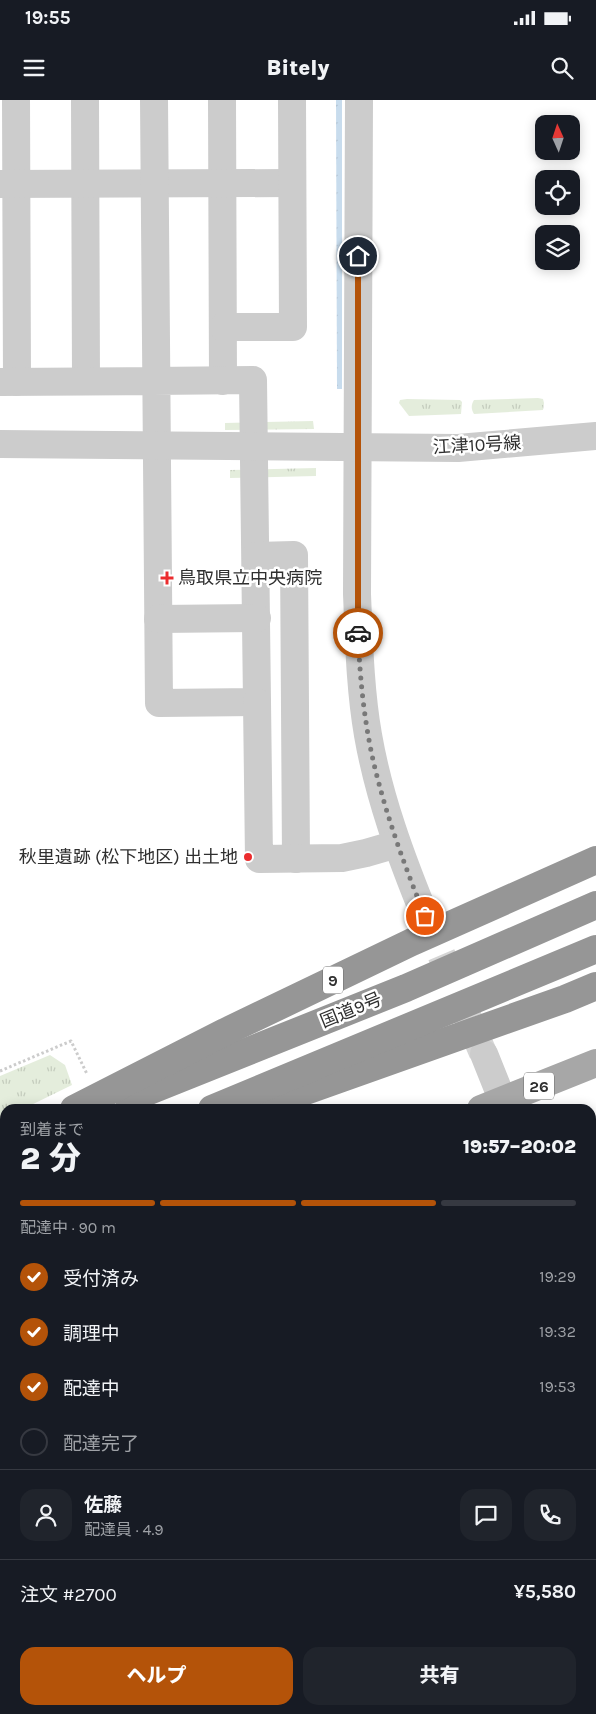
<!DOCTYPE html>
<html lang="ja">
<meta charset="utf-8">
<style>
body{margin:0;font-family:Karla,"Noto Sans JP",sans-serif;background:#20242c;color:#f1f3f6;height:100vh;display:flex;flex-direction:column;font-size:19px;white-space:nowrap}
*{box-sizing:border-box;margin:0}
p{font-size:16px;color:#9ea1a6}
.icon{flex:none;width:28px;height:28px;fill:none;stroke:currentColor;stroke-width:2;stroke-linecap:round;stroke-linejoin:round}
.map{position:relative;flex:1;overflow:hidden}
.drawer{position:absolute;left:0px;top:1004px;width:596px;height:611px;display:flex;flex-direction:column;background:#171b24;border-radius:15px 15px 0 0;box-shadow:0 2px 12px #0003}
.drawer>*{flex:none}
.needle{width:32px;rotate:357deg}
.fabs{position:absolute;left:535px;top:15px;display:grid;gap:10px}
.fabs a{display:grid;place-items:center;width:45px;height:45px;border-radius:10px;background:#171b24;box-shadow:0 2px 12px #0003;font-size:25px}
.pin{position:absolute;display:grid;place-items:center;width:42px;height:42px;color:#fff;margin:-21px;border:2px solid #fff;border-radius:50%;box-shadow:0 1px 5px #0007}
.courier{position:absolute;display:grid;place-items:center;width:50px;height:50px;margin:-25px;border:4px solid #b45309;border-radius:50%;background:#fff;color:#222;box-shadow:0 1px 6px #0007}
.head em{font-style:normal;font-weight:800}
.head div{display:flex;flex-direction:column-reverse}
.head{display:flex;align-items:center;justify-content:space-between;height:85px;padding:0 20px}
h1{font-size:32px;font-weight:800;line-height:38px}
.bar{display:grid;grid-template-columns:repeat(4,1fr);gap:8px 5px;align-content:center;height:60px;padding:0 20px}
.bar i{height:6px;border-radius:4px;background:#363941}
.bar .current{background:#b45309}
.bar p{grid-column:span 4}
.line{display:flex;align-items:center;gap:12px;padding:0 20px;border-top:1px solid #363941}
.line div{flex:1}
.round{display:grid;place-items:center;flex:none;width:52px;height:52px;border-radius:15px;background:#20242c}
ol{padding:0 20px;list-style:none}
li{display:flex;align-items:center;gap:15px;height:55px}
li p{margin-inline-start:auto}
li .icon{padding:5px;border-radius:50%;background:#b45309;color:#fff;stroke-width:4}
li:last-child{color:#9ea1a6}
li i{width:28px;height:28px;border:2px solid #363941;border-radius:50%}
.button{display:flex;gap:10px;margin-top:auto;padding:10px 20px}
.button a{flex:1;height:58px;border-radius:15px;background:#b45309;color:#fff;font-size:20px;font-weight:800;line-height:58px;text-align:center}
.button a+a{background:#20242c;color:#f1f3f6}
.status{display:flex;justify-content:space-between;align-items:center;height:35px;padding:0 25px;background:#171b24;direction:ltr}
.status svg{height:14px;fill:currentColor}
header{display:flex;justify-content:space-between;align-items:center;height:65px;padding:0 20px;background:#171b24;font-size:22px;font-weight:800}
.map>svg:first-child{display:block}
.grass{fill:url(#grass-tufts)}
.water{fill:url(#water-ripples)}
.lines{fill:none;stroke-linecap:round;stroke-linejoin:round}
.minor-tunnel{stroke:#d5d5d5;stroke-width:28;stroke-dasharray:28 14;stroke-linecap:butt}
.path{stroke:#ccc;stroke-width:3;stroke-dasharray:2.5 2.5;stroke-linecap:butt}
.minor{stroke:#ccc;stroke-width:28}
.major{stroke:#a7a7a7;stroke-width:28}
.highway{stroke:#969696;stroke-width:28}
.done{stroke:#787878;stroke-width:5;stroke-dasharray:0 9}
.route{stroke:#b45309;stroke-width:6}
.poi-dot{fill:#eb2c2e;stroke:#fff;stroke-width:2}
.labels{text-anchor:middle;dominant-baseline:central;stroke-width:5;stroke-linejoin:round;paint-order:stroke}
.shield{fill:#fff;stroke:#6d6d6d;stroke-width:1}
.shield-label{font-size:16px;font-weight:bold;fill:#2f2f2f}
.street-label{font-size:18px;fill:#2f2f2f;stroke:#fff}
.poi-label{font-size:18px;fill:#2f2f2f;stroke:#fff;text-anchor:start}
</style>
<div class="status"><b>19:55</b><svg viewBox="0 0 49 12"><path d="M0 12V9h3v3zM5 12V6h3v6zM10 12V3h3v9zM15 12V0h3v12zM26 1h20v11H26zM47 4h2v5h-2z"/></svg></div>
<header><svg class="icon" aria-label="menu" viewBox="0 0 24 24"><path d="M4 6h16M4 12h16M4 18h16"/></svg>Bitely<svg class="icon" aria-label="search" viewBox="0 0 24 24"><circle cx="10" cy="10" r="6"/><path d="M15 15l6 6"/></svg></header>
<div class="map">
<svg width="596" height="1614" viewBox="0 0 596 1614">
<defs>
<pattern id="grass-tufts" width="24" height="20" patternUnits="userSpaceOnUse" patternTransform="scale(1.25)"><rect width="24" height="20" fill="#e4eddc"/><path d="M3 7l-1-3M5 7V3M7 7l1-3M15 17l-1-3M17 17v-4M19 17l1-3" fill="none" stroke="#c4ccbd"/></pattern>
<pattern id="water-ripples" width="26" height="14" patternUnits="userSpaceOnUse" patternTransform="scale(1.25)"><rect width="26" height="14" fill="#c8dced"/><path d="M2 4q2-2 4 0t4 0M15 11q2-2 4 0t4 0" fill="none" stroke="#acbdcc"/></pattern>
</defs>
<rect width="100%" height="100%" fill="#fff"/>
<g class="grass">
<path d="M538,298L543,299L544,303L543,310L474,314C471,309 471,305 474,300Z"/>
<path d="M407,299L460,300L462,302L461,314L409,316L399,303L400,300Z"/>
<path d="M313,321L314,329L225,330V323Z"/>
<path d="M316,368V376L230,378V370Z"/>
<path d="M50,955L65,965L72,985L23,1009H5V1017L0,1020V976Z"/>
</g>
<path class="water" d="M336,0H342V289H337Z"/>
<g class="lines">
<path class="minor-tunnel" d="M425,816L483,953"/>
<path class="path" d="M0,971L71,941L87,974"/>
<g class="minor">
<path d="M16,0L17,282"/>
<path d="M85,0L86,281"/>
<path d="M222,0L223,281"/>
<path d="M359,0L357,494C359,541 360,589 368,635C379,698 401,757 425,816"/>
<path d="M0,84L292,83"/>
<path d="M223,227H293L292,0"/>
<path d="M0,282C84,282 169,281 253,280L257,602L159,603C157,402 155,201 154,0"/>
<path d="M0,344L458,348L596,336"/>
<path d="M256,456L294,455L296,759"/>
<path d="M158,519L257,518"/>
<path d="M257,602L259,759L342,758L366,753L397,744"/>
<path d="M484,954L506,1009"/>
<path d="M591,1113L596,1110"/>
<path d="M591,1202L596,1213"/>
<path d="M591,1344L596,1342"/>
<path d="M591,1575L596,1573"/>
<path d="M126,1610L127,1614"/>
<path d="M329,1610L330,1614"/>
<path d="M504,1614L513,1610"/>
</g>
<g class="major">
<path d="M481,1009L596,963"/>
<path d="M0,1186L5,1184"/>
<path d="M0,1587L4,1614"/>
</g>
<g class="highway">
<path d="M129,999L406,888L596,805"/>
<path d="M266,1005L565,899L596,886"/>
<path d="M74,1009L225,932L412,842L596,760"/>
<path d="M212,1009L596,849"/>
<path d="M0,1046L5,1044"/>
<path d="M0,1097L5,1095"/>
</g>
</g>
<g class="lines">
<path class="done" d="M358,533C360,582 365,632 378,680C390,726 407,772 425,816"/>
<path class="route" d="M358,533V156"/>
</g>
<g class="poi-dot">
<path d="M164.5 470.5h5v5h5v5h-5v5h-5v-5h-5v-5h5z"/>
<circle cx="248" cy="757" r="5"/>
</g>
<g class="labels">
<g class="shield">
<rect x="323" y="866.5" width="20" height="27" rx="4"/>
<rect x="524" y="972.5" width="30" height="27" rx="4"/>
</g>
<g class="shield-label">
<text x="333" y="880">9</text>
<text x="539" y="986">26</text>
</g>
<g class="street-label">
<text transform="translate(477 345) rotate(-3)">江津10号線</text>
<text transform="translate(351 910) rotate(-22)">国道9号</text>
</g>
<g class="poi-label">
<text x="178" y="478">鳥取県立中央病院</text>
<text x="238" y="757" text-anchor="end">秋里遺跡 (松下地区) 出土地</text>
</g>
</g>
</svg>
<div class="fabs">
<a><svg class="needle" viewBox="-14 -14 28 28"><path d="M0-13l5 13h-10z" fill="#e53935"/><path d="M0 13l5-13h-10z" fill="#9ea1a6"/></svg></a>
<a><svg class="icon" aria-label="locate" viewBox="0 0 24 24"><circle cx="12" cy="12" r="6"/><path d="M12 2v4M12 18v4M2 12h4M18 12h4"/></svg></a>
<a><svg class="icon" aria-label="layers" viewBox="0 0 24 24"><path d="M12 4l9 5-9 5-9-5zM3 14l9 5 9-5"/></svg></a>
</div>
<div class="pin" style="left:425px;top:816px;background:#ea580c"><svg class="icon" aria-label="bag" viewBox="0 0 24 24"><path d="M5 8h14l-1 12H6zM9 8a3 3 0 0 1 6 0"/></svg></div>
<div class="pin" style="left:358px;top:156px;background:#1f2937"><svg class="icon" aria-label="home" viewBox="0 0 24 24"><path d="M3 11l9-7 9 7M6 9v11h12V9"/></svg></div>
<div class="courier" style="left:358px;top:533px"><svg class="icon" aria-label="car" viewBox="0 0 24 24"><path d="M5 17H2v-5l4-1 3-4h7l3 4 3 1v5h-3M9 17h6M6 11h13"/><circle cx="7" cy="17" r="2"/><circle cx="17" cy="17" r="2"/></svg></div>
<section class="drawer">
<div class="head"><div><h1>2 分</h1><p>到着まで</p></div><em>19:57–20:02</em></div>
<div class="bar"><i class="current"></i><i class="current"></i><i class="current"></i><i></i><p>配達中 · 90 m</p></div>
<ol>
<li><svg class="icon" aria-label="check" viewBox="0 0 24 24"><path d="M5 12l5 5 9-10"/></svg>受付済み<p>19:29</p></li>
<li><svg class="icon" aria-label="check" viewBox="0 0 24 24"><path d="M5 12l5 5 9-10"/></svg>調理中<p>19:32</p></li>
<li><svg class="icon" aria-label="check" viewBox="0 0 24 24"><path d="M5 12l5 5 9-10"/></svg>配達中<p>19:53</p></li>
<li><i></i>配達完了</li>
</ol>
<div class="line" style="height:90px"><a class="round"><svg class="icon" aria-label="person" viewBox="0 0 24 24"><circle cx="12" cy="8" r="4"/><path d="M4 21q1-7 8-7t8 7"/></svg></a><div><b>佐藤</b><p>配達員 · 4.9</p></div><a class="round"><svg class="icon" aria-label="chat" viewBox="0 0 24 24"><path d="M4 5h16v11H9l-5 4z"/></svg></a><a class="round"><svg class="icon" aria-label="phone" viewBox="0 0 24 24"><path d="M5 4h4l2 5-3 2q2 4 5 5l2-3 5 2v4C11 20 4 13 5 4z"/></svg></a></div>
<div class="line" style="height:65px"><div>注文 #2700</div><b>¥5,580</b></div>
<div class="button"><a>ヘルプ</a><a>共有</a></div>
</section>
</div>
